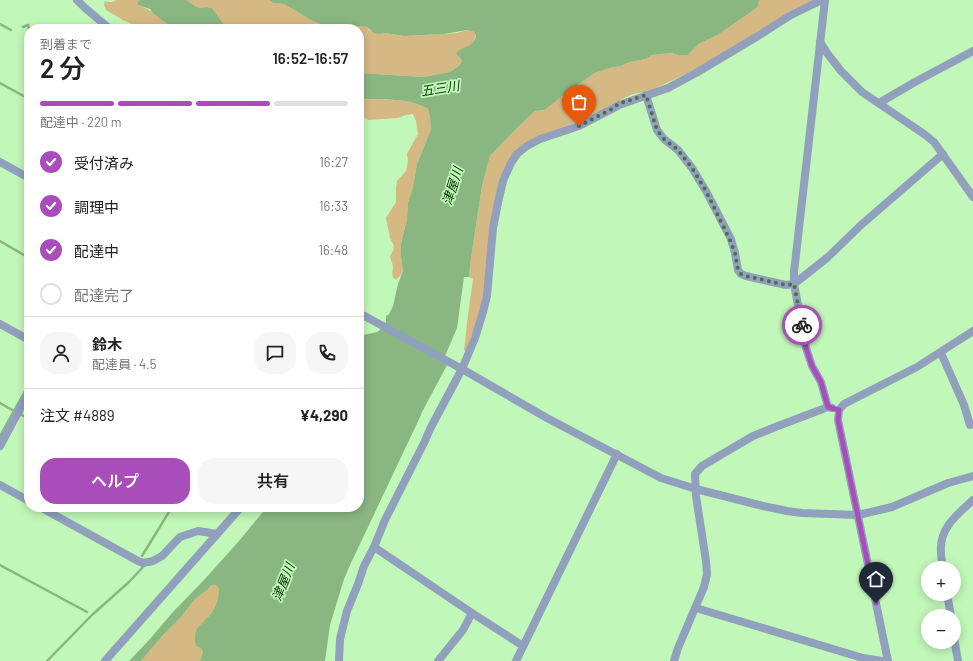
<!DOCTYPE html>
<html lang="ja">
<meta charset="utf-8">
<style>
body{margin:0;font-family:Barlow,"Noto Sans JP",sans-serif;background:#f6f6f6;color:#222;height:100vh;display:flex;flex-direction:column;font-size:15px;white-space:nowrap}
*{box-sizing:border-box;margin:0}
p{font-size:13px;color:#767676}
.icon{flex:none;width:22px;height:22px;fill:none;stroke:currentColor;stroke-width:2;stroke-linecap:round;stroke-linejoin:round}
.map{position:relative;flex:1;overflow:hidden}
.drawer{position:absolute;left:24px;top:24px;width:340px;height:488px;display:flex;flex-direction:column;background:#fff;border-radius:16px;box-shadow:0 2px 10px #0003}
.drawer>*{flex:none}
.fabs{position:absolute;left:921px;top:561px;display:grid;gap:8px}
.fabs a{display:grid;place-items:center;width:40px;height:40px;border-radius:50%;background:#fff;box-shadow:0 2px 10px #0003;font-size:20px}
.pin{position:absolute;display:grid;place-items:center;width:34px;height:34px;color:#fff;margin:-41px -17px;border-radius:50% 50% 50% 0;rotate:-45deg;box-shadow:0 0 4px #0007}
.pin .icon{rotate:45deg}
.courier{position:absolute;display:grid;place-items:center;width:40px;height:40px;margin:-20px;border:3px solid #a84db9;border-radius:50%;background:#fff;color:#222;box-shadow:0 1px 5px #0007}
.overview em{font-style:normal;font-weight:600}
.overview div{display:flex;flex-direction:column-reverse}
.overview{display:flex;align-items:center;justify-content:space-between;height:68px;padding:0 16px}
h1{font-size:26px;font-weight:600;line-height:30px}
.bar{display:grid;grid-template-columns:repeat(4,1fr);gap:6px 4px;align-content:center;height:48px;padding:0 16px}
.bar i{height:5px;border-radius:3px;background:#e0e0e0}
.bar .on{background:#a84db9}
.bar p{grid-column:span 4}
.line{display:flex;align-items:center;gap:10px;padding:0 16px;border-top:1px solid #e0e0e0}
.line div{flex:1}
.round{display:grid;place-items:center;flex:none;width:42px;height:42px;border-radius:16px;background:#f6f6f6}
ol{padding:0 16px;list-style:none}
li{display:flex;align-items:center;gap:12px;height:44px}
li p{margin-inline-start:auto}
li .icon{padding:4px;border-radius:50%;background:#a84db9;color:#fff;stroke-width:4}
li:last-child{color:#767676}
li i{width:22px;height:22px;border:2px solid #e0e0e0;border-radius:50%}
.button{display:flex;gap:8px;margin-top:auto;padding:8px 16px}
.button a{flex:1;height:46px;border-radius:16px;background:#a84db9;color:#fff;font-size:16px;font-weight:600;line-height:46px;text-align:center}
.button a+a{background:#f6f6f6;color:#222}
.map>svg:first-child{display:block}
.green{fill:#d6b883}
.water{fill:#8ab682}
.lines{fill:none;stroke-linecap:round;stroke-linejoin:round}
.stream{stroke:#8ab682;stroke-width:2.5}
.minor{stroke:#90a0bd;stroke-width:8}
.done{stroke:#4f6f4a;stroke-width:4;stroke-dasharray:0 7.2}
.route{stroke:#a84db9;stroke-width:5}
.labels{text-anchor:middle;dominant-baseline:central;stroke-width:3.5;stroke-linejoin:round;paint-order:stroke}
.water-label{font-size:13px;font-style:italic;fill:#083702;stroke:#c1f7b8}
</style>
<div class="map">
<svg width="973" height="661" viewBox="0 0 973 661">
<rect width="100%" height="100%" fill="#c1f7b8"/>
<g class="green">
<path d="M117,0H139L137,3L138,5C149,8 166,21 174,29H136L133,25L128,22L123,20L106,10L104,4L105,1C109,3 114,2 117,0Z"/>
<path d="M186,0H269L273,3H279L286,5L309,19L320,24L331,26H360L367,27L369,30L380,34L385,33L404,36L428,35L457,33L467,30L474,32L476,35C475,45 464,49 456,54L462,60L460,65L450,72L423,77L359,73V29H227L212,8L206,7L200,8L195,6Z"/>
<path d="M760,0H816L755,34L694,70L667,83L649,91L633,94L622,99L614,105L577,122L536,137L518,148L509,161L481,309L466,352L464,350L467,323L473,279L469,277L471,258L482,186L490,156L517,128L535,111L545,110L563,95L595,73L610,68L621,66L630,62L646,59L652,55L671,53L679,55H688L699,44L719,34L758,7L759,1Z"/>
<path d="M359,99C382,100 407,97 428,109L430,117L431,129L417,164L412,191L408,202L407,219L401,244V256L403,271L400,276L396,280C390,275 393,273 393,267C393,263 390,259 390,256L393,251L394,246L390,238L386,218L396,202V188L397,181L406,171L408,161L407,154L418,134L416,121L413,114L406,115L398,118L368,120L359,113Z"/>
<path d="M212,584H216L220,589L218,602L217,606L207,618L202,648C204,652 202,657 200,661H141L163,635L181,617L195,599Z"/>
</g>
<g class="water">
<path d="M139,0H186L195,6L200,8L206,7L212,8L227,29H174L153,13L150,9L138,5L137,3Z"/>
<path d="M269,0H760L759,1L758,7L719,34L699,44L688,55H679L671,53L652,55L646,59L630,62L621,66L610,68L595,73L563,95L545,110L535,111L517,128L490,156L482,186L471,258L469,277H464L457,328L445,356L447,365L421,414V415L351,563L344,579L330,625L325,661H200C201,658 204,653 202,649C201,647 199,648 197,646C194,643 195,635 196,631C198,626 203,623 206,619C216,609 218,603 219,589C217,583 211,583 208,589L195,599L181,617L163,635L141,661H129L150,639L172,613L204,580L239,541L267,507H359V342L363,335L377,332L386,325V316L389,314L393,306L398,284L403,271L401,256V244L407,219L408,202L412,191L417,164L431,129L430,117L428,109C408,97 382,100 359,99V73L423,77L450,72L460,65L462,60L456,54L457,52C465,46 475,46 476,35L474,32L467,30L444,34L404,36L385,33L380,34L374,33L367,27L361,26H331L320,24L309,19L286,5L279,3H273Z"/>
</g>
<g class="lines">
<g class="stream">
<path d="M0,24L11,30"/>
<path d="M23,27L28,25L29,29"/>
<path d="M0,83L29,99"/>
<path d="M0,241L29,258"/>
<path d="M0,403L14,411"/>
<path d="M20,414L29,419"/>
<path d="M0,436L29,384"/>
<path d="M142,556L172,507"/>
<path d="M0,565L87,612"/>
<path d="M47,661L92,615L129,582L144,566"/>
</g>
<g class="minor">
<path d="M77,0L84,7L110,29"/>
<path d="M825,0L794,272V284L806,348L812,366L821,382L828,407"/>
<path d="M820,42L827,53L841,71L862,92L924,134L934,142L973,197"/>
<path d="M646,95L657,130L664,139L678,150L692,168L706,191L731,239L735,253L738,270L741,274L746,276L786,285L794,284L828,257L861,225L943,154"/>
<path d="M879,103L915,82L973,51"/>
<path d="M0,162L29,178"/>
<path d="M359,313L462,369L547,418L661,478L696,489L763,506L787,511L802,513L858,515L892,507L948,483L973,476"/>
<path d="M0,324L29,340"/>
<path d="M941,353L964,405L970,425"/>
<path d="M0,446L29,392"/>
<path d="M0,485L29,501"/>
<path d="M40,507L138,561L143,563L153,561L162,556L180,537L198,531L217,534"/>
<path d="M374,547L472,613L523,646"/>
<path d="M943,568C942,563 941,557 941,552C939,528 957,515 973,500"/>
<path d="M947,594L951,616"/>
<path d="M696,608L863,658L882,661"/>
<path d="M954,638L958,661"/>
<path d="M105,661L241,507"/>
<path d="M339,661L340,639L347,611L358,584L364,566L374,547L385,520L424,443L430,429L462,369L475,338L483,312L487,296L493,228L499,198L503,181L511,163L517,154L527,146L540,139L579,126L614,108L619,105L668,88L696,73L758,36L791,15L822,0"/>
<path d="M438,661L463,630L472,613"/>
<path d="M516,661L617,454"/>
<path d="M674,661L678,648L704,587L707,574L706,561L696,496L695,474L702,466L753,436L778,426L828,407L832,408"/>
<path d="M888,661L838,420L839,410L844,404L917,367L973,331"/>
</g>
</g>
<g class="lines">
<path class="done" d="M579,126L614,108L618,104L646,95L657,130L664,139L678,150L692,168L706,191L730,240L735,253L738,270L741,274L746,276L786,285L794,284L802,325"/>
<path class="route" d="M802,325L806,348L812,366L821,382L828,407L839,410L838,420L876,603"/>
</g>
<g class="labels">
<g class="water-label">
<text transform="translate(440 88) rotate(-9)">五三川</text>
<text transform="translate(452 186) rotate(-73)">津屋川</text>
<text transform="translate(283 582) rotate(-68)">津屋川</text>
</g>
</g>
</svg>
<div class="fabs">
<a>+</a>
<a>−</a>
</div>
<div class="pin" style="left:579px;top:126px;background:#ea580c"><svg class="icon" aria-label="bag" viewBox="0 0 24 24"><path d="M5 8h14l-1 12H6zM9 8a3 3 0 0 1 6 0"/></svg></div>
<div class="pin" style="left:876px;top:603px;background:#1f2937"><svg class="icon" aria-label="home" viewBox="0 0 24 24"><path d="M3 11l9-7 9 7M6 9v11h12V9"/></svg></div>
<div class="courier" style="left:802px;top:325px"><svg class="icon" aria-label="bike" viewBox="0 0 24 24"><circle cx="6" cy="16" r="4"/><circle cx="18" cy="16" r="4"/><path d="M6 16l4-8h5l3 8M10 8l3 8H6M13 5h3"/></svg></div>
<section class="drawer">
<div class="overview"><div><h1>2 分</h1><p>到着まで</p></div><em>16:52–16:57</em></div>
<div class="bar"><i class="on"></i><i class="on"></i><i class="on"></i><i></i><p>配達中 · 220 m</p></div>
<ol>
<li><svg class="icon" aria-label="check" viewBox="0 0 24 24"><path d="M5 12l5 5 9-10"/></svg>受付済み<p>16:27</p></li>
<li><svg class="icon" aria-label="check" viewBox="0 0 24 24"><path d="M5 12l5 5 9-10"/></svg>調理中<p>16:33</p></li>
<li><svg class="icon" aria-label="check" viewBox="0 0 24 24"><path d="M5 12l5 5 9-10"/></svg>配達中<p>16:48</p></li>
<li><i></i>配達完了</li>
</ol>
<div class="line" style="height:72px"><a class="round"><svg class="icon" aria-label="person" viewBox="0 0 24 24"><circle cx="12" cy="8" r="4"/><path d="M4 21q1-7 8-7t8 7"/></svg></a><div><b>鈴木</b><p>配達員 · 4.5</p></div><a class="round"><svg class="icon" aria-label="chat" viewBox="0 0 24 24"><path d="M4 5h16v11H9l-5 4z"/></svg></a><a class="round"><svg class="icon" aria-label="phone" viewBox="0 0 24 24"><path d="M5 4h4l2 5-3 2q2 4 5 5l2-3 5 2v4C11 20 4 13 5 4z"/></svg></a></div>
<div class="line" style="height:52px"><div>注文 #4889</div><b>¥4,290</b></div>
<div class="button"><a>ヘルプ</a><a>共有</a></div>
</section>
</div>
